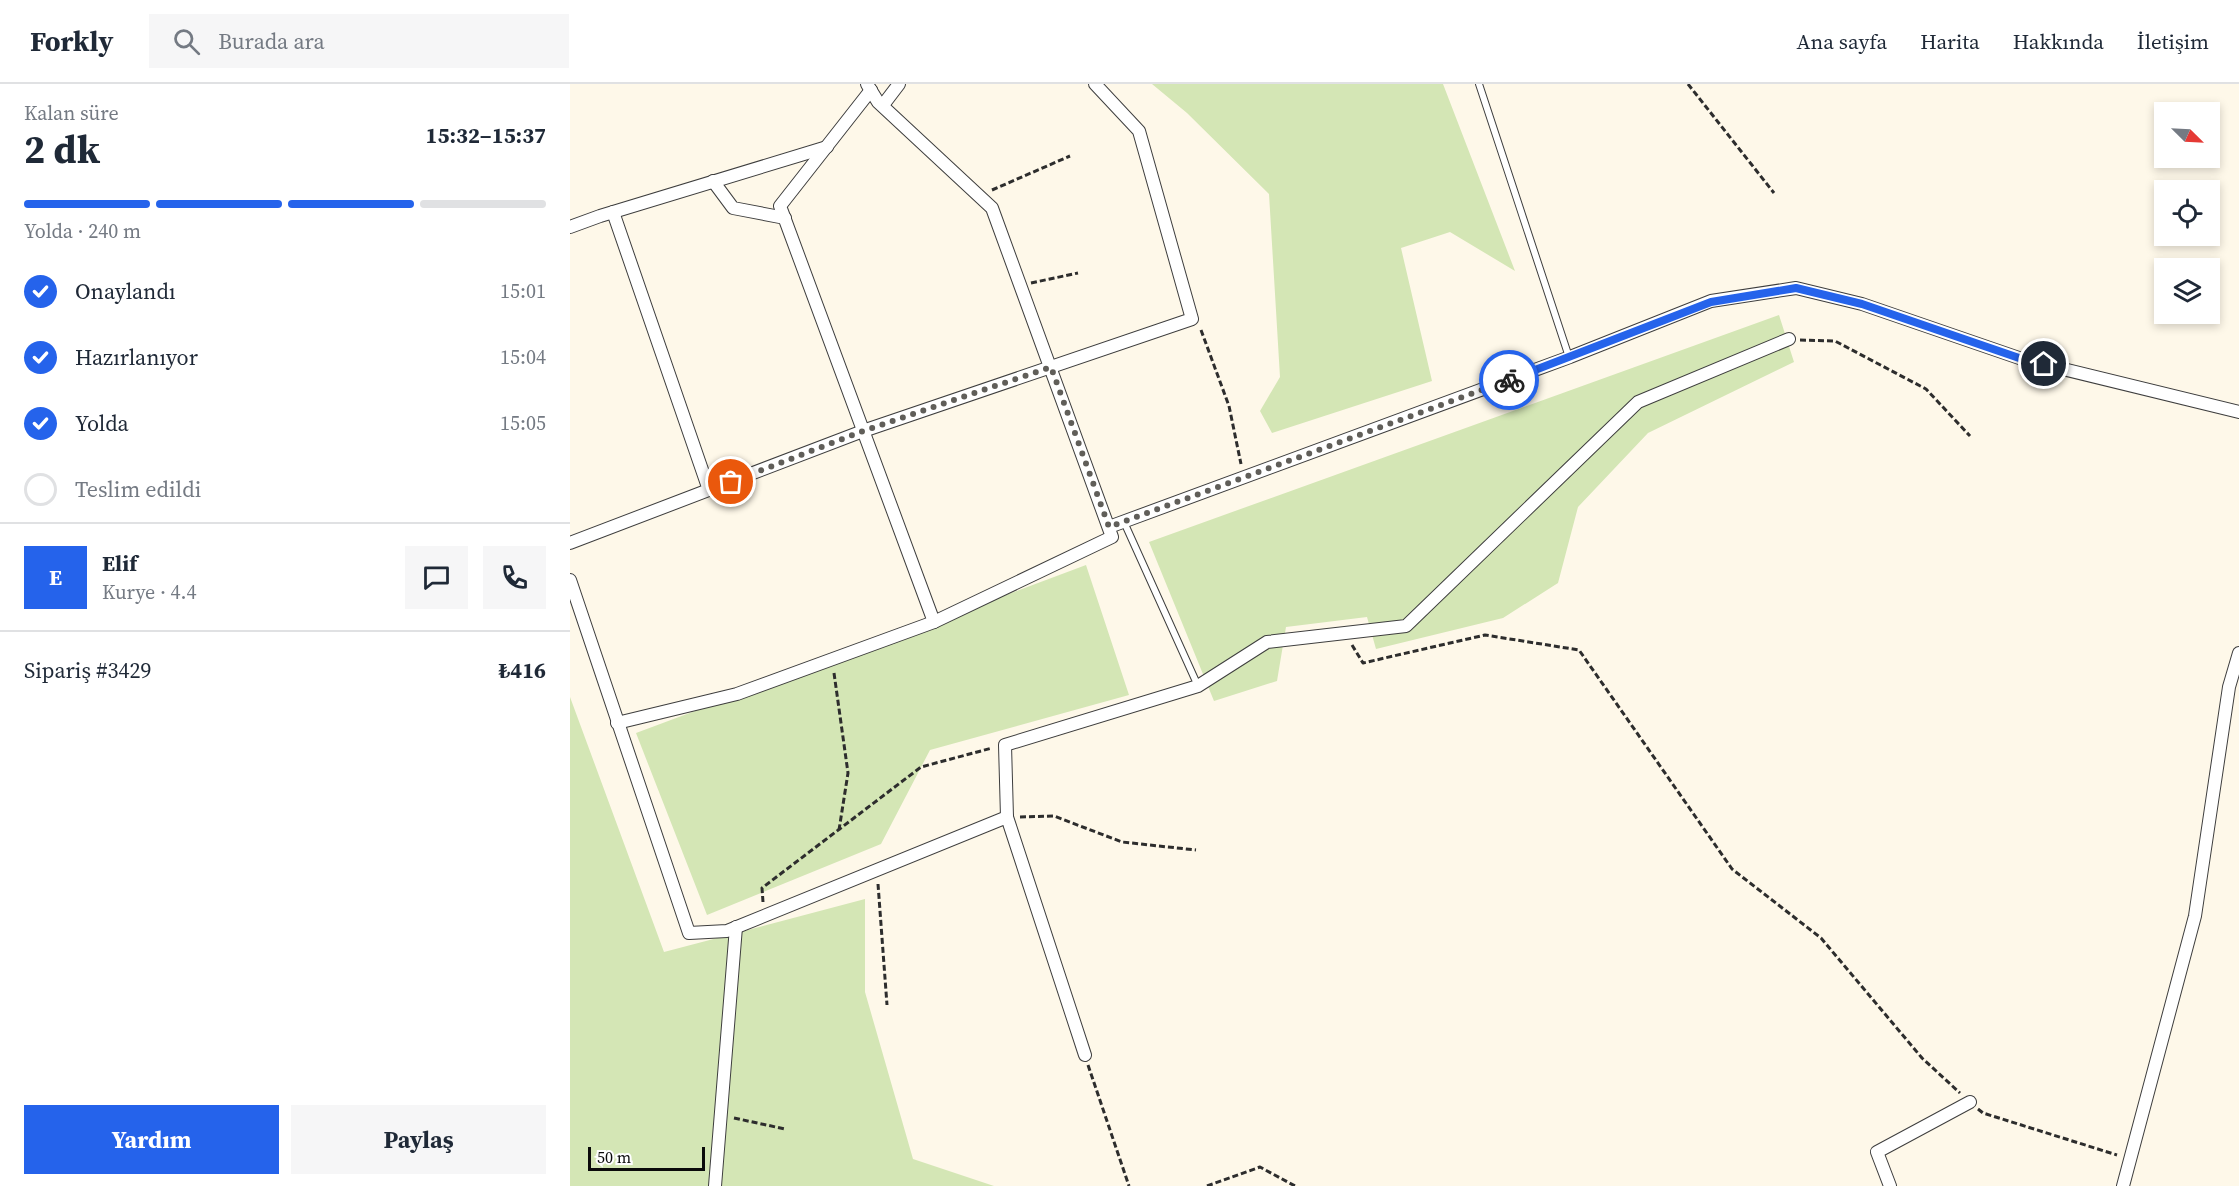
<!DOCTYPE html>
<html lang="tr">
<meta charset="utf-8">
<style>
body{margin:0;font-family:"Source Serif 4",serif;background:#f6f6f7;color:#1f2937;height:100vh;display:flex;flex-direction:column;font-size:22px;white-space:nowrap}
*{box-sizing:border-box;margin:0}
p{font-size:20px;color:#747a83}
.icon{flex:none;width:33px;height:33px;fill:none;stroke:currentColor;stroke-width:2;stroke-linecap:round;stroke-linejoin:round}
.map{position:relative;flex:1;overflow:hidden}
.panel{display:flex;flex-direction:column;background:#fff;width:570px}
.panel>*{flex:none}
.needle{width:39px;rotate:114deg}
.controls{position:absolute;left:1584px;top:18px;display:grid;gap:12px}
.controls a{display:grid;place-items:center;width:66px;height:66px;border-radius:0px;background:#fff;box-shadow:0 3px 9px #0003;font-size:30px}
.scale{position:absolute;left:18px;bottom:15px;width:117px;box-sizing:border-box;padding-left:6px;border:3px solid #0b0b0b;border-top:0;font-size:16px;line-height:21px;white-space:nowrap;color:#0b0b0b;-webkit-text-stroke:4px #fff;paint-order:stroke}
.pin{position:absolute;display:grid;place-items:center;width:51px;height:51px;color:#fff;margin:-26px;border:3px solid #fff;border-radius:50%;box-shadow:0 2px 6px #0007}
.courier{position:absolute;display:grid;place-items:center;width:60px;height:60px;margin:-30px;border:4px solid #2563eb;border-radius:50%;background:#fff;color:#222;box-shadow:0 2px 8px #0007}
.summary em{font-style:normal;font-weight:700}
.summary div{display:flex;flex-direction:column-reverse}
.summary{display:flex;align-items:center;justify-content:space-between;height:102px;padding:0 24px}
h1{font-size:39px;font-weight:700;line-height:45px}
.bar{display:grid;grid-template-columns:repeat(4,1fr);gap:9px 6px;align-content:center;height:72px;padding:0 24px}
.bar i{height:8px;border-radius:4px;background:#e0e1e3}
.bar .on{background:#2563eb}
.bar p{grid-column:span 4}
.line{display:flex;align-items:center;gap:15px;padding:0 24px;border-top:2px solid #e0e1e3}
.line div{flex:1}
.round{display:grid;place-items:center;flex:none;width:63px;height:63px;border-radius:0px;background:#f6f6f7}
ol{padding:0 24px;list-style:none}
li{display:flex;align-items:center;gap:18px;height:66px}
li p{margin-inline-start:auto}
li .icon{padding:6px;border-radius:50%;background:#2563eb;color:#fff;stroke-width:4}
li:last-child{color:#747a83}
li i{width:33px;height:33px;border:3px solid #e0e1e3;border-radius:50%}
.cta{display:flex;gap:12px;margin-top:auto;padding:12px 24px}
.cta a{flex:1;height:69px;border-radius:0px;background:#2563eb;color:#fff;font-size:24px;font-weight:700;line-height:69px;text-align:center}
.cta a+a{background:#f6f6f7;color:#1f2937}
header{display:flex;align-items:center;gap:36px;box-sizing:border-box;height:84px;padding:0 30px;background:#fff;border-bottom:2px solid #e0e1e3}
header strong{font-size:28px}
nav{display:flex;gap:33px;margin-inline-start:auto;font-size:21px}
.search{width:420px;height:54px;background:#f6f6f7;display:flex;align-items:center;gap:15px;box-sizing:border-box;padding:0 21px;border-radius:0px;color:#747a83;font-size:22px}
main{display:flex;flex:1;min-height:0}
.map>svg:first-child{display:block}
.green{fill:#d4e6b5}
.lines{fill:none;stroke-linecap:round;stroke-linejoin:round}
.lane-casing{stroke:#3e3e3e;stroke-width:8}
.street-casing{stroke:#3e3e3e;stroke-width:14}
.path{stroke:#2d2d2d;stroke-width:3;stroke-dasharray:6 3;stroke-linecap:butt}
.lane{stroke:#fff;stroke-width:6}
.street{stroke:#fff;stroke-width:12}
.done{stroke:#605e59;stroke-width:6;stroke-dasharray:0 10.8}
.route{stroke:#2563eb;stroke-width:8}
</style>
<header>
<strong>Forkly</strong>
<div class="search"><svg class="icon" aria-label="search" viewBox="0 0 24 24"><circle cx="10" cy="10" r="6"/><path d="M15 15l6 6"/></svg>Burada ara</div>
<nav><a>Ana sayfa</a><a>Harita</a><a>Hakkında</a><a>İletişim</a></nav>
</header>
<main>
<section class="panel">
<div class="summary"><div><h1>2 dk</h1><p>Kalan süre</p></div><em>15:32–15:37</em></div>
<div class="bar"><i class="on"></i><i class="on"></i><i class="on"></i><i></i><p>Yolda · 240 m</p></div>
<ol>
<li><svg class="icon" aria-label="check" viewBox="0 0 24 24"><path d="M5 12l5 5 9-10"/></svg>Onaylandı<p>15:01</p></li>
<li><svg class="icon" aria-label="check" viewBox="0 0 24 24"><path d="M5 12l5 5 9-10"/></svg>Hazırlanıyor<p>15:04</p></li>
<li><svg class="icon" aria-label="check" viewBox="0 0 24 24"><path d="M5 12l5 5 9-10"/></svg>Yolda<p>15:05</p></li>
<li><i></i>Teslim edildi</li>
</ol>
<div class="line" style="height:108px"><b class="round" style="background:#2563eb;color:#fff">E</b><div><b>Elif</b><p>Kurye · 4.4</p></div><a class="round"><svg class="icon" aria-label="chat" viewBox="0 0 24 24"><path d="M4 5h16v11H9l-5 4z"/></svg></a><a class="round"><svg class="icon" aria-label="phone" viewBox="0 0 24 24"><path d="M5 4h4l2 5-3 2q2 4 5 5l2-3 5 2v4C11 20 4 13 5 4z"/></svg></a></div>
<div class="line" style="height:78px"><div>Sipariş #3429</div><b>₺416</b></div>
<div class="cta"><a>Yardım</a><a>Paylaş</a></div>
</section>
<div class="map">
<svg width="1669" height="1102" viewBox="0 0 1669 1102">
<rect width="100%" height="100%" fill="#fef8e9"/>
<g class="green">
<path d="M582,0H873L945,187L880,148L831,164L862,297L702,349L690,327L710,293L699,110L617,29Z"/>
<path d="M1209,231L1224,278L1078,349L1008,423L988,499L933,534L806,565L797,533L716,543L707,597L644,617L579,458Z"/>
<path d="M516,481L559,611L360,666L311,760L137,831L66,649Z"/>
<path d="M0,613L94,868L295,815V908L343,1075L424,1102H0Z"/>
</g>
<g class="lines">
<g class="lane-casing">
<g id="lane">
<path d="M909,0L999,273"/>
<path d="M554,438L628,602"/>
</g>
</g>
<g class="street-casing">
<g id="street">
<path d="M301,6L210,122L364,538"/>
<path d="M313,21L329,0"/>
<path d="M143,97L163,124L215,134"/>
<path d="M43,128L139,406"/>
<path d="M0,143L30,132L257,63"/>
<path d="M539,443L1000,273L1141,217L1226,204L1292,220L1452,275L1669,328"/>
<path d="M0,459L293,347L622,235L569,47L525,0"/>
<path d="M0,496L119,849L157,847L437,733L515,971"/>
<path d="M47,639L167,610L364,538L542,453L422,124L308,18L297,0"/>
<path d="M437,733L435,661L628,602L697,558L836,542L1068,318L1219,255"/>
<path d="M145,1102L166,843"/>
<path d="M1320,1102L1307,1068L1400,1018"/>
<path d="M1553,1102L1625,832L1659,603L1669,569"/>
</g>
</g>
<g class="path">
<path d="M1118,0L1204,109"/>
<path d="M422,106L500,72"/>
<path d="M461,199L508,189"/>
<path d="M631,246L659,322L671,380"/>
<path d="M1230,256L1265,257L1356,305L1400,352"/>
<path d="M782,561L793,579L915,551L1009,566L1162,785L1251,854L1352,974L1390,1009"/>
<path d="M264,589L278,689L269,746"/>
<path d="M450,733L484,732L552,758L626,766"/>
<path d="M308,800L317,921"/>
<path d="M193,818L192,804L351,683L422,664"/>
<path d="M518,981L559,1102"/>
<path d="M1408,1025L1413,1029L1547,1071"/>
<path d="M164,1034L215,1045"/>
<path d="M637,1102L690,1083L725,1102"/>
</g>
<use href="#lane" class="lane"/>
<use href="#street" class="street"/>
</g>
<g class="lines">
<path class="done" d="M161,398L293,347L481,283L539,443L939,296"/>
<path class="route" d="M939,296L1141,218L1226,204L1292,220L1452,275L1474,280"/>
</g>
</svg>
<div class="controls">
<a><svg class="needle" viewBox="-14 -14 28 28"><path d="M0-13l5 13h-10z" fill="#e53935"/><path d="M0 13l5-13h-10z" fill="#747a83"/></svg></a>
<a><svg class="icon" aria-label="locate" viewBox="0 0 24 24"><circle cx="12" cy="12" r="6"/><path d="M12 2v4M12 18v4M2 12h4M18 12h4"/></svg></a>
<a><svg class="icon" aria-label="layers" viewBox="0 0 24 24"><path d="M12 4l9 5-9 5-9-5zM3 14l9 5 9-5"/></svg></a>
</div>
<div class="scale">50 m</div>
<div class="pin" style="left:161px;top:398px;background:#ea580c"><svg class="icon" aria-label="bag" viewBox="0 0 24 24"><path d="M5 8h14l-1 12H6zM9 8a3 3 0 0 1 6 0"/></svg></div>
<div class="pin" style="left:1474px;top:280px;background:#1f2937"><svg class="icon" aria-label="home" viewBox="0 0 24 24"><path d="M3 11l9-7 9 7M6 9v11h12V9"/></svg></div>
<div class="courier" style="left:939px;top:296px"><svg class="icon" aria-label="bike" viewBox="0 0 24 24"><circle cx="6" cy="16" r="4"/><circle cx="18" cy="16" r="4"/><path d="M6 16l4-8h5l3 8M10 8l3 8H6M13 5h3"/></svg></div>
</div>
</main>
